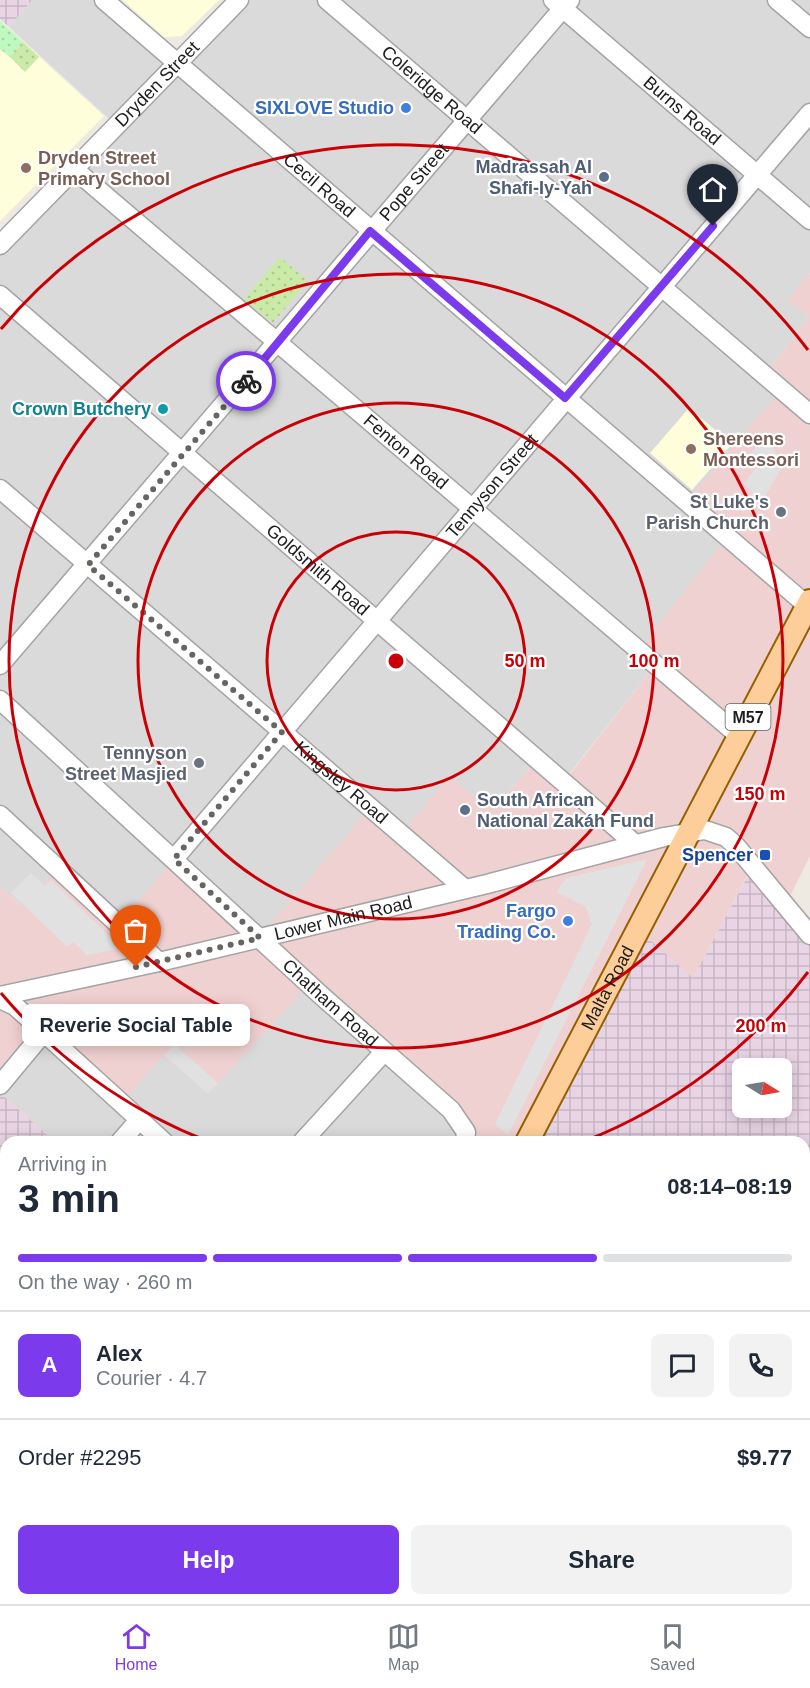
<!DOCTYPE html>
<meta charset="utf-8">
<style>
body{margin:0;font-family:Helvetica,sans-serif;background:#f2f2f3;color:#1f2937;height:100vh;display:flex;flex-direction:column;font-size:22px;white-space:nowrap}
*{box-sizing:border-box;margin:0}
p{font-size:20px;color:#747a83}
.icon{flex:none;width:33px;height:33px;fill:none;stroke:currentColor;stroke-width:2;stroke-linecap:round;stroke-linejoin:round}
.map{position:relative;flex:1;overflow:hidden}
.sheet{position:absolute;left:0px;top:1136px;width:810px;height:470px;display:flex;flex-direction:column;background:#fff;border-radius:18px 18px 0 0;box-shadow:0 3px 15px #0003}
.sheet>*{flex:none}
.needle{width:39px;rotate:101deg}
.buttons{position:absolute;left:732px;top:1058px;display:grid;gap:12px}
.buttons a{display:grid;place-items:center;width:60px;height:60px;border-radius:9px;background:#fff;box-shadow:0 3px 15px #0003;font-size:30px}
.pin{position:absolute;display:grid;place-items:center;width:51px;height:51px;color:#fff;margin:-62px -26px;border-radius:50% 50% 50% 0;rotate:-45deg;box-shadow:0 0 6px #0007}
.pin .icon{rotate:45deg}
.courier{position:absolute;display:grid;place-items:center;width:60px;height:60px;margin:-30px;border:4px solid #7c3aed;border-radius:50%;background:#fff;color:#222;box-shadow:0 2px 8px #0007}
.bubble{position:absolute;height:42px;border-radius:9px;background:#fff;box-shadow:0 3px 15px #0003;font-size:20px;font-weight:600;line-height:42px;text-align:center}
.headline em{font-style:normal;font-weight:600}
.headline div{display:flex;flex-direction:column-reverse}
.headline{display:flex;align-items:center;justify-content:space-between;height:102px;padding:0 18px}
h1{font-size:39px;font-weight:600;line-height:45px}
.bar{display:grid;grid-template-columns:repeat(4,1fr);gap:9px 6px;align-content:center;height:72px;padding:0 18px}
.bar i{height:8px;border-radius:4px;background:#e0e1e3}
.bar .selected{background:#7c3aed}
.bar p{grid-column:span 4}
.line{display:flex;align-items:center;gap:15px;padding:0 18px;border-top:2px solid #e0e1e3}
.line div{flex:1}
.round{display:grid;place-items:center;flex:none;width:63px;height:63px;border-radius:9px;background:#f2f2f3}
.cta{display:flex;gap:12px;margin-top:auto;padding:12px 18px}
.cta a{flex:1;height:69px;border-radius:9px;background:#7c3aed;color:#fff;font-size:24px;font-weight:600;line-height:69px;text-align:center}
.cta a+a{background:#f2f2f3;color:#1f2937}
.dock{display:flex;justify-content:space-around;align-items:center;height:84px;border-top:2px solid #e0e1e3;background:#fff;font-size:16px;color:#747a83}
.dock a{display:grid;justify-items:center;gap:3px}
.dock .selected{color:#7c3aed}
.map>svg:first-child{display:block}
.residential{fill:#dbdada}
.commercial{fill:#f0d1d1}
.industrial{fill:url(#industrial-grid);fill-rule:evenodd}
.education{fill:#fffedb}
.park{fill:url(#park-dots)}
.garden{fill:url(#garden-dots)}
.parking{fill:#e1e1e1}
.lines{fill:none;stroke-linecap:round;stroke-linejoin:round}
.minor-casing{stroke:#a4a4a4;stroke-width:21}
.major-casing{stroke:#965f00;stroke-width:26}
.minor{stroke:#fff;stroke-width:18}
.major{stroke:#fdce99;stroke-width:22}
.rail-casing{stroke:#6b6b6b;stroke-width:7}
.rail{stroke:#fff;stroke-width:4.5;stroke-dasharray:14;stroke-linecap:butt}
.done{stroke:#666562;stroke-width:6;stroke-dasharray:0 10.8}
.route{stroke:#7c3aed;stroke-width:8}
.ring{fill:none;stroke:#ca0007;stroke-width:3}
.shop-dot{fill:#3f7fe0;stroke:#fff;stroke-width:2}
.education-dot{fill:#8d6e63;stroke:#fff;stroke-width:2}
.service-dot{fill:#5c6f8a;stroke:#fff;stroke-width:2}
.culture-dot{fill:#0f9aa8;stroke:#fff;stroke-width:2}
.worship-dot{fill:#6b7280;stroke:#fff;stroke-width:2}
.transit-dot{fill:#1a4fb4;stroke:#fff;stroke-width:2}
.labels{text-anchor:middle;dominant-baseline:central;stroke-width:4.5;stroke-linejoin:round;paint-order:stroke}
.shield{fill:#fff;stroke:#616161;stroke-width:1.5}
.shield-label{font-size:16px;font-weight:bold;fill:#1d1d1d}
.street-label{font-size:18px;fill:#1d1d1d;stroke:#fff}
.shop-label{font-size:18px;font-weight:bold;fill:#366cbe;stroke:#fff;text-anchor:end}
.education-label{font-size:18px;font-weight:bold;fill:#785e54;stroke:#fff;text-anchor:start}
.service-label{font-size:18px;font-weight:bold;fill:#4e5e75;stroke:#fff;text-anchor:end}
.culture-label{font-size:18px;font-weight:bold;fill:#0d838f;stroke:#fff;text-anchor:end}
.worship-label{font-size:18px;font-weight:bold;fill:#5b616d;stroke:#fff;text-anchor:end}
.transit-label{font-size:18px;font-weight:bold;fill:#164399;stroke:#fff;text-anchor:end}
.centre{fill:#ca0007;stroke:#fff;stroke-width:3}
.ring-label{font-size:18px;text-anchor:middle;font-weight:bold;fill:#ca0007;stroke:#fff;stroke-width:4.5;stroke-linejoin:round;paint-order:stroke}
</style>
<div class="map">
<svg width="810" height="1604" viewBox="0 0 810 1604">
<defs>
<pattern id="industrial-grid" width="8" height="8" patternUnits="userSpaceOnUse" patternTransform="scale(1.5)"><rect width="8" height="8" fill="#e8d4e5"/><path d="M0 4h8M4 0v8" fill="none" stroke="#c7b6c4"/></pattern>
<pattern id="park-dots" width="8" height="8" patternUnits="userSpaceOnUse" patternTransform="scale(1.5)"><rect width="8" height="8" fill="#befac0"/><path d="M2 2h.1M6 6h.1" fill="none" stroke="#a3d6a5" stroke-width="1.8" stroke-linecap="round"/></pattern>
<pattern id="garden-dots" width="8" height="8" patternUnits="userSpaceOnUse" patternTransform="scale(1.5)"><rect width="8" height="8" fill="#caeaa7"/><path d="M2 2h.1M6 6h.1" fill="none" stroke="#adc88f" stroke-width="1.8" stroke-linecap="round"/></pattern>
</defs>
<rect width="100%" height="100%" fill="#eeeae2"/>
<g class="residential">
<path d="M32,0H104L177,63L239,0H810V273L788,300L809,317L765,375L782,389L728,536L655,665L562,783L537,759L493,811L400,835L260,937L118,925L21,906L0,887V245L117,126L9,27Z"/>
<path d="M309,983L451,1110L465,1141H54L0,1093L44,1032L164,1055L225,1075Z"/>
</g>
<path class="commercial" d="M810,273V856L785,906L752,867L693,978L527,1141H477L309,984L208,1094L164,1055L121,1103L44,1032L0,1085V887L21,906L59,870L118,925L174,859L260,937L369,809L400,835L449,777L493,811L537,759L563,783L655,665L638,650L728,536L687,501L782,389L765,375L809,317L787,300Z"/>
<g class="industrial">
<path d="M0,0H32L9,27L0,19Z"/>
<path d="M753,866L810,935V1551L804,1556V1142H527L638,929L693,978ZM742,1068H782V1107H742Z"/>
<path d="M0,1093L54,1141L6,1142V1274L0,1281Z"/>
<path d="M0,1531L6,1536V1599H231L229,1604H0Z"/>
<path d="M319,1599H745L737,1604H316Z"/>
</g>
<g class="education">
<path d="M123,0H219L182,36L164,37Z"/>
<path d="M0,21L104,116L0,221Z"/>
<path d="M689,408L732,444L692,490L650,453Z"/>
<path d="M0,1303L6,1307V1520L0,1515Z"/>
</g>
<path class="park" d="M0,21L23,42L10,57L0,49Z"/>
<g class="garden">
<path d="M23,42L39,57L25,72L10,57Z"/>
<path d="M280,257L308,281L273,323L244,299Z"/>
</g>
<g class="parking">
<path d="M765,434L783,465L763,500L760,499L753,507L746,502L753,492L744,484L757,466L747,459Z"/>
<path d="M643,860H647L508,1135L495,1124L592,924L585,906L556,892L566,878Z"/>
<path d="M31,873L45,886L51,880L122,948L87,955L73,942L67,947L11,893Z"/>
<path d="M174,1044L218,1083L208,1094L164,1055Z"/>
<path d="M0,1554L6,1559V1599H53L58,1604H0Z"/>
</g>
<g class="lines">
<g class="minor-casing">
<g id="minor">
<path id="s1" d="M104,0L810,608"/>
<path id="s2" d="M327,0L810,414"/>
<path id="s3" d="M553,0L810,220"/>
<path d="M777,0L810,28"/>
<path id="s4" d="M74,169L738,735"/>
<path id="s5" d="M0,245L239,0"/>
<path id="s6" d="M0,295L635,844"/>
<path id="s7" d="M0,489L465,889"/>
<path id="s8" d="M0,665L570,0"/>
<path id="s9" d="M0,700L323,997L451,1110L466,1132L465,1142"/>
<path d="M0,815L159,962"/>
<path id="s10" d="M174,859L810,113"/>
<path id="s11" d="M0,996L159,962L487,884L664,837L705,830L726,837L736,846L810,935"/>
<path d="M0,999L15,1006L164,1142"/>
<path d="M0,1085L44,1032"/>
<path d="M120,1142L140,1119"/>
<path d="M302,1142L384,1052"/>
<path d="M0,1281L6,1274"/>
<path d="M0,1531L6,1536"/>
<path d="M79,1599L85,1604"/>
<path d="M229,1604L231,1599"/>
</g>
</g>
<g class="major-casing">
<g id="major">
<path id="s12" d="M527,1142L810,601"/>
<path d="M269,1604L272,1599"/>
<path d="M291,1604L293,1599"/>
</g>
</g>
<use href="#minor" class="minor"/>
<use href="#major" class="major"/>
<g class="rail-casing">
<path id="rail" d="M806,1604L810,1601"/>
</g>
<use href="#rail" class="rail"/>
</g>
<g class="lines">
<path class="done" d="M136,967L260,938L174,859L282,732L88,565L246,381"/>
<path class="route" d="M246,381L370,231L565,398L713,226"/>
</g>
<g class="ring">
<circle cx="396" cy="661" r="129"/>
<circle cx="396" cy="661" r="258"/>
<circle cx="396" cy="661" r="387"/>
<path d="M808 972A516 516 0 0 1 585 1141M207 1141A516 516 0 0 1 1 993M1 329A516 516 0 0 1 808 350"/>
</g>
<g class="shop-dot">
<circle cx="406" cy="108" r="6"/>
<circle cx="568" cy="921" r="6"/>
</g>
<g class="education-dot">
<circle cx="26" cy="168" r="6"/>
<circle cx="691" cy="449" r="6"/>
</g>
<g class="service-dot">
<circle cx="604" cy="177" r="6"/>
<circle cx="465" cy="810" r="6"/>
</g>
<circle class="culture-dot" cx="163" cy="409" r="6"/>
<g class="worship-dot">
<circle cx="781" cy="512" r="6"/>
<circle cx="199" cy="763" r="6"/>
</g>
<rect class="transit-dot" x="759" y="849" width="12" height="12" rx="3"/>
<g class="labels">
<rect class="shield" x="725.5" y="704" width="45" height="26" rx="4.5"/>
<g class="shield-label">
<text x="748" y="717">M57</text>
</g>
<g class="street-label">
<text stroke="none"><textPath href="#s5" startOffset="225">Dryden Street</textPath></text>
<text stroke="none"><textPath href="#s2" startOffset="138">Coleridge Road</textPath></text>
<text stroke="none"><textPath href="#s3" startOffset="170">Burns Road</textPath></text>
<text stroke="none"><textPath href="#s8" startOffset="636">Pope Street</textPath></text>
<text stroke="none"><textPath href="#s1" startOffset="284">Cecil Road</textPath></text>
<text stroke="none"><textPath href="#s4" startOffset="436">Fenton Road</textPath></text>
<text stroke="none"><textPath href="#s10" startOffset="490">Tennyson Street</textPath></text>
<text stroke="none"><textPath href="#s6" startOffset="420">Goldsmith Road</textPath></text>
<text stroke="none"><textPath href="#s7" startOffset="450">Kingsley Road</textPath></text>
<text stroke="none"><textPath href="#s11" startOffset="352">Lower Main Road</textPath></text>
<text stroke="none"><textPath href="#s12" startOffset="174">Malta Road</textPath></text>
<text stroke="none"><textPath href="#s9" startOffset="448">Chatham Road</textPath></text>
</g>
<g class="shop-label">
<text x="394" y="108">SIXLOVE Studio</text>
<text x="556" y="911">Fargo<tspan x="556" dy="21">Trading Co.</tspan></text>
</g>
<g class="education-label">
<text x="38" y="158">Dryden Street<tspan x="38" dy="21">Primary School</tspan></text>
<text x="703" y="439">Shereens<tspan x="703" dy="21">Montessori</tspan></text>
</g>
<g class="service-label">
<text x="592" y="167">Madrassah Al<tspan x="592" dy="21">Shafi-Iy-Yah</tspan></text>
<text x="477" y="800" text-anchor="start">South African<tspan x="477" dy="21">National Zakáh Fund</tspan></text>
</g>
<g class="culture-label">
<text x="151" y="409">Crown Butchery</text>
</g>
<g class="worship-label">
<text x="769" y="502">St Luke's<tspan x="769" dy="21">Parish Church</tspan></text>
<text x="187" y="753">Tennyson<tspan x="187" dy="21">Street Masjied</tspan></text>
</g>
<g class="transit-label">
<text x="753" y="855">Spencer</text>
</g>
</g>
<circle cx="396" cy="661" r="9" class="centre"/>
<g class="ring-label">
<text x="525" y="667">50 m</text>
<text x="654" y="667">100 m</text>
<text x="760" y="800">150 m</text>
<text x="761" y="1032">200 m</text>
</g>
</svg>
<div class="buttons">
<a><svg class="needle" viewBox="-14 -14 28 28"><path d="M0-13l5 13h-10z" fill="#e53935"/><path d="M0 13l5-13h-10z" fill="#747a83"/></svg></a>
</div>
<div class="pin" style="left:136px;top:967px;background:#ea580c"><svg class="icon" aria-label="bag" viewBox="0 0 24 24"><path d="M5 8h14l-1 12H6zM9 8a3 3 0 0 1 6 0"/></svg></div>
<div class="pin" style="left:713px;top:226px;background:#1f2937"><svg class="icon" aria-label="home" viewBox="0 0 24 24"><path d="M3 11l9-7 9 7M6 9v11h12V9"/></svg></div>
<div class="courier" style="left:246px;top:381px"><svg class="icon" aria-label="bike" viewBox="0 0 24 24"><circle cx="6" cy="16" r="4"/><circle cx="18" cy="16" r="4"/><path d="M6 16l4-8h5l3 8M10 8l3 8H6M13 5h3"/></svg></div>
<div class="bubble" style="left:22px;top:1004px;width:228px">Reverie Social Table</div>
<section class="sheet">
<div class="headline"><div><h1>3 min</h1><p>Arriving in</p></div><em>08:14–08:19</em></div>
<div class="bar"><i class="selected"></i><i class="selected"></i><i class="selected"></i><i></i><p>On the way · 260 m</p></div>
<div class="line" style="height:108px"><b class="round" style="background:#7c3aed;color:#fff">A</b><div><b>Alex</b><p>Courier · 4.7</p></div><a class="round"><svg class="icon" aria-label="chat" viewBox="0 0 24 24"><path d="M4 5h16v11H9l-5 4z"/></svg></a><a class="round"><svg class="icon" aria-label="phone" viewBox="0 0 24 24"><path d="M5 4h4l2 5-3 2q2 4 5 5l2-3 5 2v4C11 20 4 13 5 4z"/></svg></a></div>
<div class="line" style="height:78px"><div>Order #2295</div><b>$9.77</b></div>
<div class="cta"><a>Help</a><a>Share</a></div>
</section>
</div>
<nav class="dock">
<a class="selected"><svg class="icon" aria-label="home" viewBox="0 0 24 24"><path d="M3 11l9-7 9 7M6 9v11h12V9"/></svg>Home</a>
<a><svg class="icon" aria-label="map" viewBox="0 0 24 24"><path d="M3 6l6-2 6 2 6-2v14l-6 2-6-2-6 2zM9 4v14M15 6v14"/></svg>Map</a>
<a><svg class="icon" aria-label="saved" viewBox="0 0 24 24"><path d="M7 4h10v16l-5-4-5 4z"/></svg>Saved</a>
</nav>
